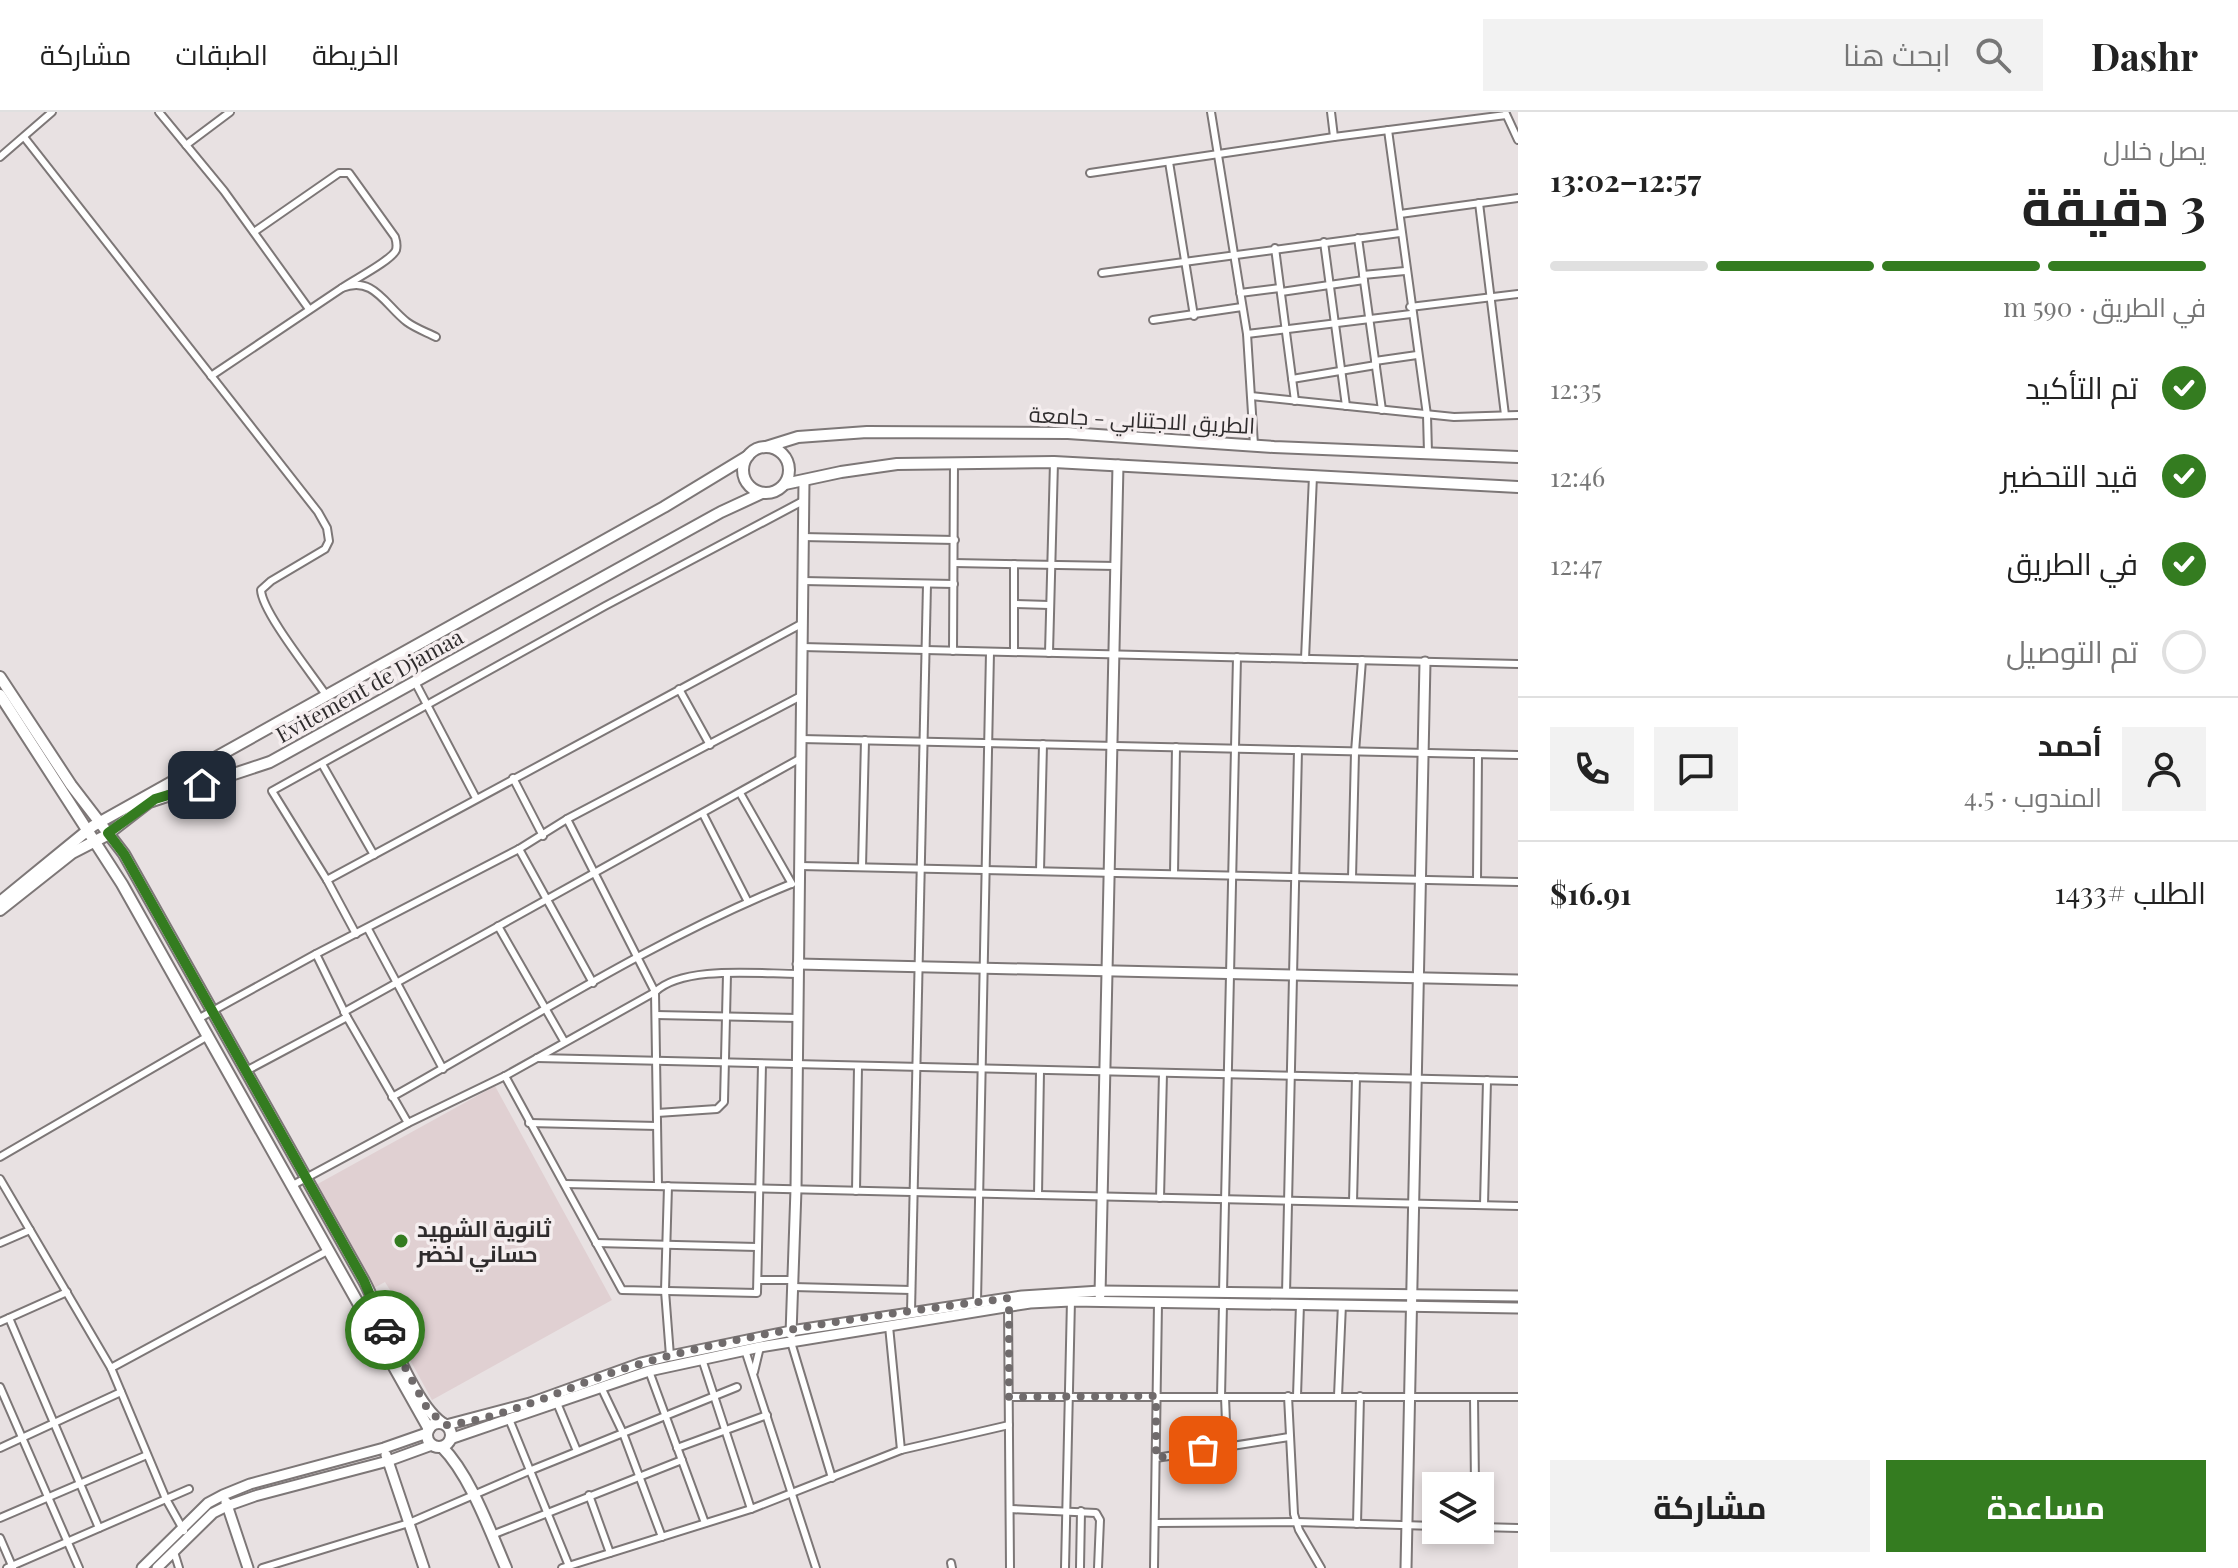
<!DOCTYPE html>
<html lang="ar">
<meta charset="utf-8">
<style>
body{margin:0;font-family:"Playfair Display",Cairo,serif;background:#f2f2f2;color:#222;direction:rtl;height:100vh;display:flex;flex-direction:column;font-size:30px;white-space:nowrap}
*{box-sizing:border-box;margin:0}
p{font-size:26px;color:#767676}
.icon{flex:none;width:44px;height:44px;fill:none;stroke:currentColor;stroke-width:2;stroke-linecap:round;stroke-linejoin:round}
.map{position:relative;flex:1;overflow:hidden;direction:ltr}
.panel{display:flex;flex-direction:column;background:#fff;width:720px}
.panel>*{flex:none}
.controls{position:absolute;left:1422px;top:1360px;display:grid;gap:16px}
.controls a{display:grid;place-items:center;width:72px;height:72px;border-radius:0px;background:#fff;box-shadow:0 4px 12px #0003;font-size:40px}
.pin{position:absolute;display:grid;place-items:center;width:68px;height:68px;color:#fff;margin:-34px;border-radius:16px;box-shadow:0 4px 12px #0006}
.courier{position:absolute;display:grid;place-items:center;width:80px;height:80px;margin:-40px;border:6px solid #347c20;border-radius:50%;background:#fff;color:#222;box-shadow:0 2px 10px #0007}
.head em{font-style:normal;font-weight:700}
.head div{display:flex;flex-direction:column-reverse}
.head{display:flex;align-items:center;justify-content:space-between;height:136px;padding:0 32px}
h1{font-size:52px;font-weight:700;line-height:60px}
.bar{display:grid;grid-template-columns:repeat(4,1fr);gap:12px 8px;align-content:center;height:96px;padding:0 32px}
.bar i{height:10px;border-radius:6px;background:#e0e0e0}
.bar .selected{background:#347c20}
.bar p{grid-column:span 4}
.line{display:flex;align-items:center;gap:20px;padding:0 32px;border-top:2px solid #e0e0e0}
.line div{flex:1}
.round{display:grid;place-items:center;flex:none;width:84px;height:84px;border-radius:0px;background:#f2f2f2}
ol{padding:0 32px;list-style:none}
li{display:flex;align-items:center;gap:24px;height:88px}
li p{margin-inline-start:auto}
li .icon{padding:8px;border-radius:50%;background:#347c20;color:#fff;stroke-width:4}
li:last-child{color:#767676}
li i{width:44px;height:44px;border:4px solid #e0e0e0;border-radius:50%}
.action{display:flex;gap:16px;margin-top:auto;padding:16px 32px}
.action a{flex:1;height:92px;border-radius:0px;background:#347c20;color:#fff;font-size:32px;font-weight:700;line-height:92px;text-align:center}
.action a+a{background:#f2f2f2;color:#222}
header{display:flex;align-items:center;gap:48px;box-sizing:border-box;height:112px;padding:0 40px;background:#fff;border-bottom:2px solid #e0e0e0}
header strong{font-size:38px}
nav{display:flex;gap:44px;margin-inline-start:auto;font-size:28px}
.search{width:560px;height:72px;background:#f2f2f2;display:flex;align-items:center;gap:20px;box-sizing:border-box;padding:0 28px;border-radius:0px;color:#767676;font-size:30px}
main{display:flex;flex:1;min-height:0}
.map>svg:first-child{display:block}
.built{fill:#e0d0d2}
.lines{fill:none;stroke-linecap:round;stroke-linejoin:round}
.street-casing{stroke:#7d7777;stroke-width:10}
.secondary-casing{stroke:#7d7777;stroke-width:13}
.primary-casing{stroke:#7d7777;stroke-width:14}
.street{stroke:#fff;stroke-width:6}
.secondary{stroke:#fff;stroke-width:9}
.primary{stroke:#fff;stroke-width:10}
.done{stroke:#706b6c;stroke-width:8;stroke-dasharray:0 14.4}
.route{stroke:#347c20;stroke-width:10}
.poi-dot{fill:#347c20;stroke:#f5eeef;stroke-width:3}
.labels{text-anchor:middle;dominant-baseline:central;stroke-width:7;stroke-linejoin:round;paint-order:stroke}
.street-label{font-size:22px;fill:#2f2c2d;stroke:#f5eeef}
.poi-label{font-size:22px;font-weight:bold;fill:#2f2c2d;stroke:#f5eeef;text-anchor:start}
</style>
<header>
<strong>Dashr</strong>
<div class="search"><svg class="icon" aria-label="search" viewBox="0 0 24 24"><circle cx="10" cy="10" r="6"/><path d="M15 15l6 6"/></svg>ابحث هنا</div>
<nav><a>الخريطة</a><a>الطبقات</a><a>مشاركة</a></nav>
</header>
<main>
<section class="panel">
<div class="head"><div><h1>3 دقيقة</h1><p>يصل خلال</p></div><em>12:57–13:02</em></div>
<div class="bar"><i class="selected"></i><i class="selected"></i><i class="selected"></i><i></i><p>في الطريق · 590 m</p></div>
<ol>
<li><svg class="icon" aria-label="check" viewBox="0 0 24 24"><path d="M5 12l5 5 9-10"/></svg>تم التأكيد<p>12:35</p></li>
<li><svg class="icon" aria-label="check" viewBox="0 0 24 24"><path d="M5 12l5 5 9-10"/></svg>قيد التحضير<p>12:46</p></li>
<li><svg class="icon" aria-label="check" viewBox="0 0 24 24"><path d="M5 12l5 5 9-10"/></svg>في الطريق<p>12:47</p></li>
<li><i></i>تم التوصيل</li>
</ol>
<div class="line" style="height:144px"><a class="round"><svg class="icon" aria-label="person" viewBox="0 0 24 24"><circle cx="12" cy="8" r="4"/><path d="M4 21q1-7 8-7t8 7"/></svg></a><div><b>أحمد</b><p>المندوب · 4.5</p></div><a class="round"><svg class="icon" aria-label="chat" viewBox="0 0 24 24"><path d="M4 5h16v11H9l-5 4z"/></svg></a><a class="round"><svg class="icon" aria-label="phone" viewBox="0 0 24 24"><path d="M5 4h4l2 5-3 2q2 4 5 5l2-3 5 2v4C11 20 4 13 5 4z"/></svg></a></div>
<div class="line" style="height:104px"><div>الطلب #1433</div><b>$16.91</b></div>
<div class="action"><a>مساعدة</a><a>مشاركة</a></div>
</section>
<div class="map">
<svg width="1518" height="1456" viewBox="0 0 1518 1456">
<rect width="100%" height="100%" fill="#e8e1e2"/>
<path class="built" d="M495,974L612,1188L432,1288L398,1226L403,1199L385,1170L374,1176L314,1074Z"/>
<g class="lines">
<g class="street-casing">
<g id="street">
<path d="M159,0L224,79L309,197"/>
<path d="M1211,0L1247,222L1254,333"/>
<path d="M1331,0L1334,25"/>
<path d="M1506,2L1518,28"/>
<path d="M1388,18L1427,303L1428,341"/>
<path d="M24,25L318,400L327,416L329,429L325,437L271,469L261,478C262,500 312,562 326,583"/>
<path d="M186,33L230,0"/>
<path d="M0,45L52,0"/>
<path d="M1169,50L1194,204"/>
<path d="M1090,61L1334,25L1506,3"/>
<path d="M1479,91L1505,303"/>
<path d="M1400,102L1518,86"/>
<path d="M254,120L339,61H349L395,125C396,128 397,134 396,138C391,149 353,168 342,176"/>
<path d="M1358,126L1382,298"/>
<path d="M1324,130L1346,294"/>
<path d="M1275,136L1295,289"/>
<path d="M1102,161L1400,121"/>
<path d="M1363,163L1405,159"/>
<path d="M1281,180L1364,168"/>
<path d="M1240,181L1280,176"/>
<path d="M1410,195L1518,182"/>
<path d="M1153,208L1242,195"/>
<path d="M1247,222L1411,202"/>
<path d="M1375,249L1417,243"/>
<path d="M211,264L342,176C373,163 385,193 407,210C415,216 426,220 436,225"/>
<path d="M1292,267L1376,253"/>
<path d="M1251,284L1454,305L1518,303"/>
<path d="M802,425L955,428"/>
<path d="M954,451L1116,454"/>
<path d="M803,469L954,472"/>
<path d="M1014,492L1049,493"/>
<path d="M802,535L1518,552"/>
<path d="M953,539L954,351"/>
<path d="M1014,540V452"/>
<path d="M1049,541L1054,350"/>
<path d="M1305,547L1313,364"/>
<path d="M415,570L476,686"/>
<path d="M679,577L710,633"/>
<path d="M801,627L1518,643"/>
<path d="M322,652L374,743"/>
<path d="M513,666L543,724"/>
<path d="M740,681L792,772"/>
<path d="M703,702L748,790"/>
<path d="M519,737L593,871"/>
<path d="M800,754L1518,770"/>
<path d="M862,755L865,628"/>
<path d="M1040,759L1043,632"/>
<path d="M1174,762L1176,635"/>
<path d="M1352,766L1355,640L1362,548"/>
<path d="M327,768L803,511"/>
<path d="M1477,769L1478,642"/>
<path d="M498,814L564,929"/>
<path d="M368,817L443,957"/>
<path d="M356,822L327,768L272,679L605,494L803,389"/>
<path d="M316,842L347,905L408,1011"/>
<path d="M344,900L801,646"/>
<path d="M656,903L798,906"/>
<path d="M198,907L316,842L519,737L567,707L801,584"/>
<path d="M537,946L1518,969"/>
<path d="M246,959L347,905"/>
<path d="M505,964L622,1178L757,1181L762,952"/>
<path d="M392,985C523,912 652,828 791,772"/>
<path d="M657,1001L717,997L724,990L727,862"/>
<path d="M529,1011L657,1014"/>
<path d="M0,1045L208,924"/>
<path d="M0,1067L111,1256L166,1387L184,1419"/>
<path d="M565,1072L1518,1094"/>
<path d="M293,1073L408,1011L505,964L655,880L567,707"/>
<path d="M658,1074L655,880C683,853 759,862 798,862"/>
<path d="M668,1074L665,1179L670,1244"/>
<path d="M856,1079L858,954"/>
<path d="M1038,1083L1040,959"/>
<path d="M1160,1086L1163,961"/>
<path d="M1353,1090L1356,965"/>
<path d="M1484,1093L1487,968"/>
<path d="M0,1131L30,1118"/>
<path d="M596,1131L757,1135"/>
<path d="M758,1168H794"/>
<path d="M793,1175L911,1178"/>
<path d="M1223,1181L1237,545"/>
<path d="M1286,1182L1298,638"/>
<path d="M977,1190L990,540"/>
<path d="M1008,1193L1010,1456"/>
<path d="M911,1200L927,472"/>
<path d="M9,1206L99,1416"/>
<path d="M0,1210L67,1180"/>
<path d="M889,1214L901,1338"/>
<path d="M791,1230L832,1366"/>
<path d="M745,1238L816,1456"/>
<path d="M702,1247L751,1397"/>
<path d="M111,1256L329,1138"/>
<path d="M649,1259L705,1411"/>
<path d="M754,1260L760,1235"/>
<path d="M0,1275L79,1456"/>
<path d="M601,1275L623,1321L662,1425"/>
<path d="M1288,1284L1294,1402L1299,1418L1321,1456"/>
<path d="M1297,1284L1300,1192"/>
<path d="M1338,1284L1342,1192"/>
<path d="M1009,1285H1518"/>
<path d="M1221,1285L1223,1192"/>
<path d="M1225,1285L1227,1335"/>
<path d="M1474,1285L1475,1374"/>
<path d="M557,1291L577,1339"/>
<path d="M509,1307L569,1454"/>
<path d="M0,1336L121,1280"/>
<path d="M677,1336L767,1303"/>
<path d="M1156,1346L1289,1325"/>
<path d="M589,1383L610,1441"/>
<path d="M1010,1397L1096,1401L1100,1408L1098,1456"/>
<path d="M0,1406L147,1343"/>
<path d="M1155,1411L1296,1410L1436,1414"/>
<path d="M1357,1412L1360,1284"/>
<path d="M1480,1415L1518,1416"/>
<path d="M492,1423L682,1348"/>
<path d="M0,1426L13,1456"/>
<path d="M174,1440L179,1456"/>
<path d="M951,1451L952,1456"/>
<path d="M7,1456L189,1377"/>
<path d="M262,1456L409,1411L529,1359L737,1275"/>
<path d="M562,1456L751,1397L901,1338L1009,1313"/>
<path d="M1065,1456L1071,1188"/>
<path d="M1080,1456L1081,1399"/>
<path d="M1154,1456L1158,1191"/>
</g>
</g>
<g class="secondary-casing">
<g id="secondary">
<path d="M798,852L1518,868"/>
<path d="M1100,1183L1118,353"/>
<path d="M791,1222L796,1077L804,368"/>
<path d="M446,1313L530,1291L641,1251L670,1244L791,1219L1022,1184L1100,1179L1518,1184"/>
<path d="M450,1327L649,1259L760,1235L1030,1191L1071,1189L1518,1196"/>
<path d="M386,1343L424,1456"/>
<path d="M226,1390L248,1456"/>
<path d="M142,1456L208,1391L223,1383L250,1372L384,1336L427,1321"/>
<path d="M157,1456L213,1401L227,1394L255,1384L388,1349L432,1333"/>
<path d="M1406,1456L1425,550"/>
</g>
</g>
<g class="primary-casing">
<g id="primary">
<path d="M766,335L798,325L867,320L1068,321L1274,335L1518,345"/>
<circle cx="766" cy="358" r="23"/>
<path d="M785,372L841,360L897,352L1054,350L1518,375"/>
<path d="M0,565L71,673L124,742L364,1169C383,1205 411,1289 442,1311"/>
<path d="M0,583L122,772L429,1317"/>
<path d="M0,790L93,714L664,395L748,344"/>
<path d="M0,798L72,741L105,724L149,690L270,650L721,400L762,381"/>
<circle cx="439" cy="1323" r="12"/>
<path d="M442,1335C470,1363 490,1419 506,1456"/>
</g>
</g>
<use href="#street" class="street"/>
<use href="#secondary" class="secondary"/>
<use href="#primary" class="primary"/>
</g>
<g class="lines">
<path class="done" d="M385,1218L428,1298L446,1313C515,1305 577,1269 643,1251C762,1217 887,1202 1009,1186V1285L1156,1284V1346L1203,1338"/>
<path class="route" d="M202,673L155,687L108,721L124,742L364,1169L385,1218"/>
</g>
<circle class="poi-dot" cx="401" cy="1129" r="8"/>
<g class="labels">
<g class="street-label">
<text transform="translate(1142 307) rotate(3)">الطريق الاجتنابي - جامعة</text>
<text transform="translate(369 573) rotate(-29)">Evitement de Djamaa</text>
</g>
<g class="poi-label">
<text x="417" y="1116">ثانوية الشهيد<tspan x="417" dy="25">حساني لخضر</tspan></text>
</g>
</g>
</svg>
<div class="controls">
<a><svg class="icon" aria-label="layers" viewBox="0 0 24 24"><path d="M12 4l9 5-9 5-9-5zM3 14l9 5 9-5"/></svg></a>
</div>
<div class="pin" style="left:1203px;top:1338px;background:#ea580c"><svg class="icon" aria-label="bag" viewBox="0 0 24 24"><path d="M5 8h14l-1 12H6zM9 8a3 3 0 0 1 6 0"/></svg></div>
<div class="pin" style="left:202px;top:673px;background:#1f2937"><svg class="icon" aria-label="home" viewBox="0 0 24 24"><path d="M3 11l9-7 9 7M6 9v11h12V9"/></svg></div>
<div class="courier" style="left:385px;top:1218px"><svg class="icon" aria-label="car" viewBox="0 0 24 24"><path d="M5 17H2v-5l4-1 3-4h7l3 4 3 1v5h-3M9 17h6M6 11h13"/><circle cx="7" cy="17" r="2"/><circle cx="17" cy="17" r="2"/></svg></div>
</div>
</main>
